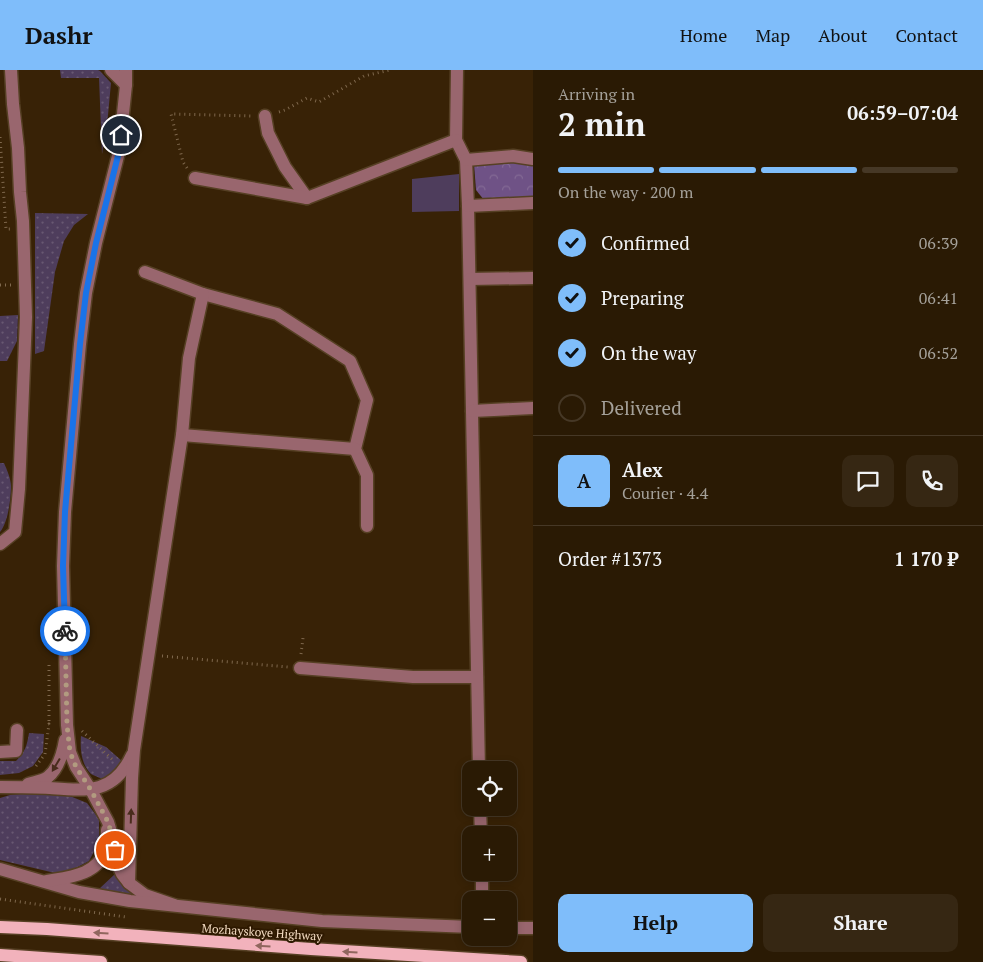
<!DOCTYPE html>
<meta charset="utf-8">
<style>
body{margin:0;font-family:"PT Serif",serif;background:#362713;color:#f1f3f6;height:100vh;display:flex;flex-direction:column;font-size:19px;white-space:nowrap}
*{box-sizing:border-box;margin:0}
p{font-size:16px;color:#a5a19a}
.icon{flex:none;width:28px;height:28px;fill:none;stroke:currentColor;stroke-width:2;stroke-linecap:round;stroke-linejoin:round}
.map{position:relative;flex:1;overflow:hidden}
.details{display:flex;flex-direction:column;background:#2a1a04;width:450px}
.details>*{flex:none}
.buttons{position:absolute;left:462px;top:691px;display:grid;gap:10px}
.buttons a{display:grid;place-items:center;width:55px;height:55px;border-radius:10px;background:#2a1a04;box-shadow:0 2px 8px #0003,0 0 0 1px #463826;font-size:25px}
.pin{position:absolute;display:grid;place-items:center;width:42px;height:42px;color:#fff;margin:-21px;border:2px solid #fff;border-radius:50%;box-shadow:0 1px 5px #0007}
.courier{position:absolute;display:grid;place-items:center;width:50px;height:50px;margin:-25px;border:4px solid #1a73e8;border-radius:50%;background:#fff;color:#222;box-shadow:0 1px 6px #0007}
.headline em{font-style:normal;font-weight:700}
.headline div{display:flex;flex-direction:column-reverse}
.headline{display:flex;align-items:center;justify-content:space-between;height:85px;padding:0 25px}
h1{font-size:32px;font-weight:700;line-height:38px}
.bar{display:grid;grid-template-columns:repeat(4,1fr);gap:8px 5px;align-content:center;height:60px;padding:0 25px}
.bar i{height:6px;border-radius:4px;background:#463826}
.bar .selected{background:#7fbdfa}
.bar p{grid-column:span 4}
.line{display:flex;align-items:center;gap:12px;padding:0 25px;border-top:1px solid #463826}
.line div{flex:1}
.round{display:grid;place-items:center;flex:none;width:52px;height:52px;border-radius:10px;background:#362713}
ol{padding:0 25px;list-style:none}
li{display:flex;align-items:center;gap:15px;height:55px}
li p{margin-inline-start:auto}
li .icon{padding:5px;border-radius:50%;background:#7fbdfa;color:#111;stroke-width:4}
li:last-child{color:#a5a19a}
li i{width:28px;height:28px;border:2px solid #463826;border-radius:50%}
.button{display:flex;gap:10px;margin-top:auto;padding:10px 25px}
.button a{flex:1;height:58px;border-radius:10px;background:#7fbdfa;color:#111;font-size:20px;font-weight:700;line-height:58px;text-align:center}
.button a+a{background:#362713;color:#f1f3f6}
header{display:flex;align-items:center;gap:30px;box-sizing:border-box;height:70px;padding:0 25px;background:#7fbdfa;color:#111}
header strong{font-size:24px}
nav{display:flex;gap:28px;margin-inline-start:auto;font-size:18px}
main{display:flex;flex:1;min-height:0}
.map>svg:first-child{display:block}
.grass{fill:url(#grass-dots)}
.forest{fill:url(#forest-crowns)}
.park{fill:#4e3d5c}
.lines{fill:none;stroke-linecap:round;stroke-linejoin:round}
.minor-casing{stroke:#564024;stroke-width:15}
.major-casing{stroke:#564024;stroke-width:15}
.path{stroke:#7f684d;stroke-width:3;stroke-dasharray:1 4;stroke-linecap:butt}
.minor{stroke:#99666e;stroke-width:12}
.major{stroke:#f2b2bc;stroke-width:12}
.oneway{fill:#492c1c}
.oneway2{fill:#90665e}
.done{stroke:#b29b80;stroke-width:5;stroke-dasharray:0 9}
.route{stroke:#1a73e8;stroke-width:6}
.labels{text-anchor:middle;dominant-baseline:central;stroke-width:4;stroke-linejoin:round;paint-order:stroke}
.street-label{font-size:12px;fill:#f4dcc2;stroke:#2e1900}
</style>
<header>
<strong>Dashr</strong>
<nav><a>Home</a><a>Map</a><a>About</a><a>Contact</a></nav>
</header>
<main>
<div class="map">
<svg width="533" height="892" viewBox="0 0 533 892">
<defs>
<pattern id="grass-dots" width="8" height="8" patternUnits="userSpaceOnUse" patternTransform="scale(1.25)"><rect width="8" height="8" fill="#4e3d5c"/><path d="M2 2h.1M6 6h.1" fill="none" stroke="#685872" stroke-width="1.8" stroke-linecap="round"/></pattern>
<pattern id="forest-crowns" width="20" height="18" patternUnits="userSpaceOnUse" patternTransform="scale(1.25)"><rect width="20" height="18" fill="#6f5286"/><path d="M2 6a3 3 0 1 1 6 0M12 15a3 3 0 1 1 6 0" fill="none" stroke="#846a95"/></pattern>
</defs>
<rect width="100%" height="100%" fill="#382206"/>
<g class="grass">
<path d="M60,0H98L100,1L111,13L108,45L102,84L99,8H61Z"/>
<path d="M35,143L88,144L74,155L64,171L55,202L44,281L35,284Z"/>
<path d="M18,245L17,271L7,291H0V246Z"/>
<path d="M0,393H4C7,400 11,409 11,416C11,428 8,453 0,462Z"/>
<path d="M29,663L44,664L43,682L33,696L19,703L0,705V691H16C25,682 27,676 29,663Z"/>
<path d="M81,666L106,677L122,691L116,701L102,709C99,707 94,706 91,704C81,694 80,679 81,666Z"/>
<path d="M32,723L65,724L87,733L99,749V772L89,791L72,800L55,803L0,790V728L10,725Z"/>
<path d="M115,804L128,818L138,825L130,828L99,819Z"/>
</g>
<path class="forest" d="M512,90L533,94V128L484,130L476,120L474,94Z"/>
<path class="park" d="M459,104V141L412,142V109Z"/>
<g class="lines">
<g class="minor-casing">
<g id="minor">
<path d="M111,0L126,15"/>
<path d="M126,0V15L119,82L96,173L86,223L80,274L65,442L63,496L67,655L70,682L76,697L91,720L108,752L113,769L116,791L122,804L129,813L145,825L174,835"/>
<path d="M457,0L456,70L466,90L468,136L479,700"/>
<path d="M265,46L268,63L285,97L307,128"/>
<path d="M466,90L513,86L533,89"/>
<path d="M195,108L307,128L456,70"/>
<path d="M468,136L533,133"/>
<path d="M145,202L203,224L277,244L350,291L367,330L355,379L367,405V456"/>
<path d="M470,209L533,208"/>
<path d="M472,341L533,338"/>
<path d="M182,365L355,379"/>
<path d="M0,474L15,462L19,419L26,247L23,151L20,122L18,78L13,34L11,0"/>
<path d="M300,598L413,607H477"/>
<path d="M0,682L16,681L17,660"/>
<path d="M28,714C34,712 43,711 48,707C58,699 63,682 65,670"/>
<path d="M0,717C17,717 34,717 50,718C88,721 114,724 132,685"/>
<path d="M480,738L481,765"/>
<path d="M0,799L79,822L130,831L322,851L471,857"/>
<path d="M482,802V830"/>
<path d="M47,811C69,807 97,805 105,781C107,774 107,767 107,760"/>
<path d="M129,813L132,708L134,680L182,365L189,288L203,224"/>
<path d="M509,858H533"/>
</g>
</g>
<g class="major-casing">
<g id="major">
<path d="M0,857L47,859L311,879L521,892"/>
<path d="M0,885L101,892"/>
</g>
</g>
<g class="path">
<path d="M279,42L285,40L307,28L319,32L364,6L390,0"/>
<path d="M0,67L6,159H10"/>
<path d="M187,98L183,92L171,44L253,46"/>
<path d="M0,215H12"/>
<path d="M301,584L303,568"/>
<path d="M162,586L288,597"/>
<path d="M49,595V654"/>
<path d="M82,661L114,691"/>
<path d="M36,696L45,684L49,654L50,655"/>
<path d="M0,829L126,847"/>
</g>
<use href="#minor" class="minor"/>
<use href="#major" class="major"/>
</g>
<defs><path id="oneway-solid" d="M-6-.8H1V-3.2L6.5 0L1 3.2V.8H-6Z" transform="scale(1.25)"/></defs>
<g class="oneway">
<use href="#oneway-solid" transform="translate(56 695) rotate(121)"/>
<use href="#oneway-solid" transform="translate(131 746) rotate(-88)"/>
</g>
<g class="oneway2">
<use href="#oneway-solid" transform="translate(101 863) rotate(-176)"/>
<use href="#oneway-solid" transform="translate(263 876) rotate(-176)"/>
<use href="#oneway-solid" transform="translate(350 882) rotate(-176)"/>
</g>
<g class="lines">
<path class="done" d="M65,561L67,655L70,682L76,697L91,720L108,752L113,769L115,780"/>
<path class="route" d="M65,561L63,496L65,442L80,274L86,223L96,173L119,82L121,65"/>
</g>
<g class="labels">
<g class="street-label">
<text transform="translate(262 862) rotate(4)">Mozhayskoye Highway</text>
</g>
</g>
</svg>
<div class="buttons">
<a><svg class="icon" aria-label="locate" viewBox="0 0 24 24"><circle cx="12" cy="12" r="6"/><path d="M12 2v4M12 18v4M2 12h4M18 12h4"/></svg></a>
<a>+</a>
<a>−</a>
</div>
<div class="pin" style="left:115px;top:780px;background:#ea580c"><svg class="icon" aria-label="bag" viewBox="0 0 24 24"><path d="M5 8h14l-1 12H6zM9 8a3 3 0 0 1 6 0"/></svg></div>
<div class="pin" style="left:121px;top:65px;background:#1f2937"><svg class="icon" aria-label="home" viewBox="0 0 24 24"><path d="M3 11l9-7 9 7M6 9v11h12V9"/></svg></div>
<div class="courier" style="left:65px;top:561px"><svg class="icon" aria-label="bike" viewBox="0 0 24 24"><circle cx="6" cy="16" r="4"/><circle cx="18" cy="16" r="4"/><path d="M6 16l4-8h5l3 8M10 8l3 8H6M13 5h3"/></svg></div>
</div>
<section class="details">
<div class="headline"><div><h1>2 min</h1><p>Arriving in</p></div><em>06:59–07:04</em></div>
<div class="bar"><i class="selected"></i><i class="selected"></i><i class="selected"></i><i></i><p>On the way · 200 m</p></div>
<ol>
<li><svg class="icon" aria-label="check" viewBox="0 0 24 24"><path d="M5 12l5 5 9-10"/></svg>Confirmed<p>06:39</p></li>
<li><svg class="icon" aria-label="check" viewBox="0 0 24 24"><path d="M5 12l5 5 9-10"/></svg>Preparing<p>06:41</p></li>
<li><svg class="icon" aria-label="check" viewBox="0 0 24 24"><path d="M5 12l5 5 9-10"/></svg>On the way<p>06:52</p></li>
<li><i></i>Delivered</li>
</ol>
<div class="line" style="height:90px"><b class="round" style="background:#7fbdfa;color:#111">A</b><div><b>Alex</b><p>Courier · 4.4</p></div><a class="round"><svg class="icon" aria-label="chat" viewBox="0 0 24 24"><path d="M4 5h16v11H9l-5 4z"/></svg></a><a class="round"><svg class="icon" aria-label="phone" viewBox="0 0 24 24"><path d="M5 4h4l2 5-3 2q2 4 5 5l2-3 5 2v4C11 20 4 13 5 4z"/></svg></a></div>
<div class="line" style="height:65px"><div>Order #1373</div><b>1 170 ₽</b></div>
<div class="button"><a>Help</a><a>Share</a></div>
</section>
</main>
